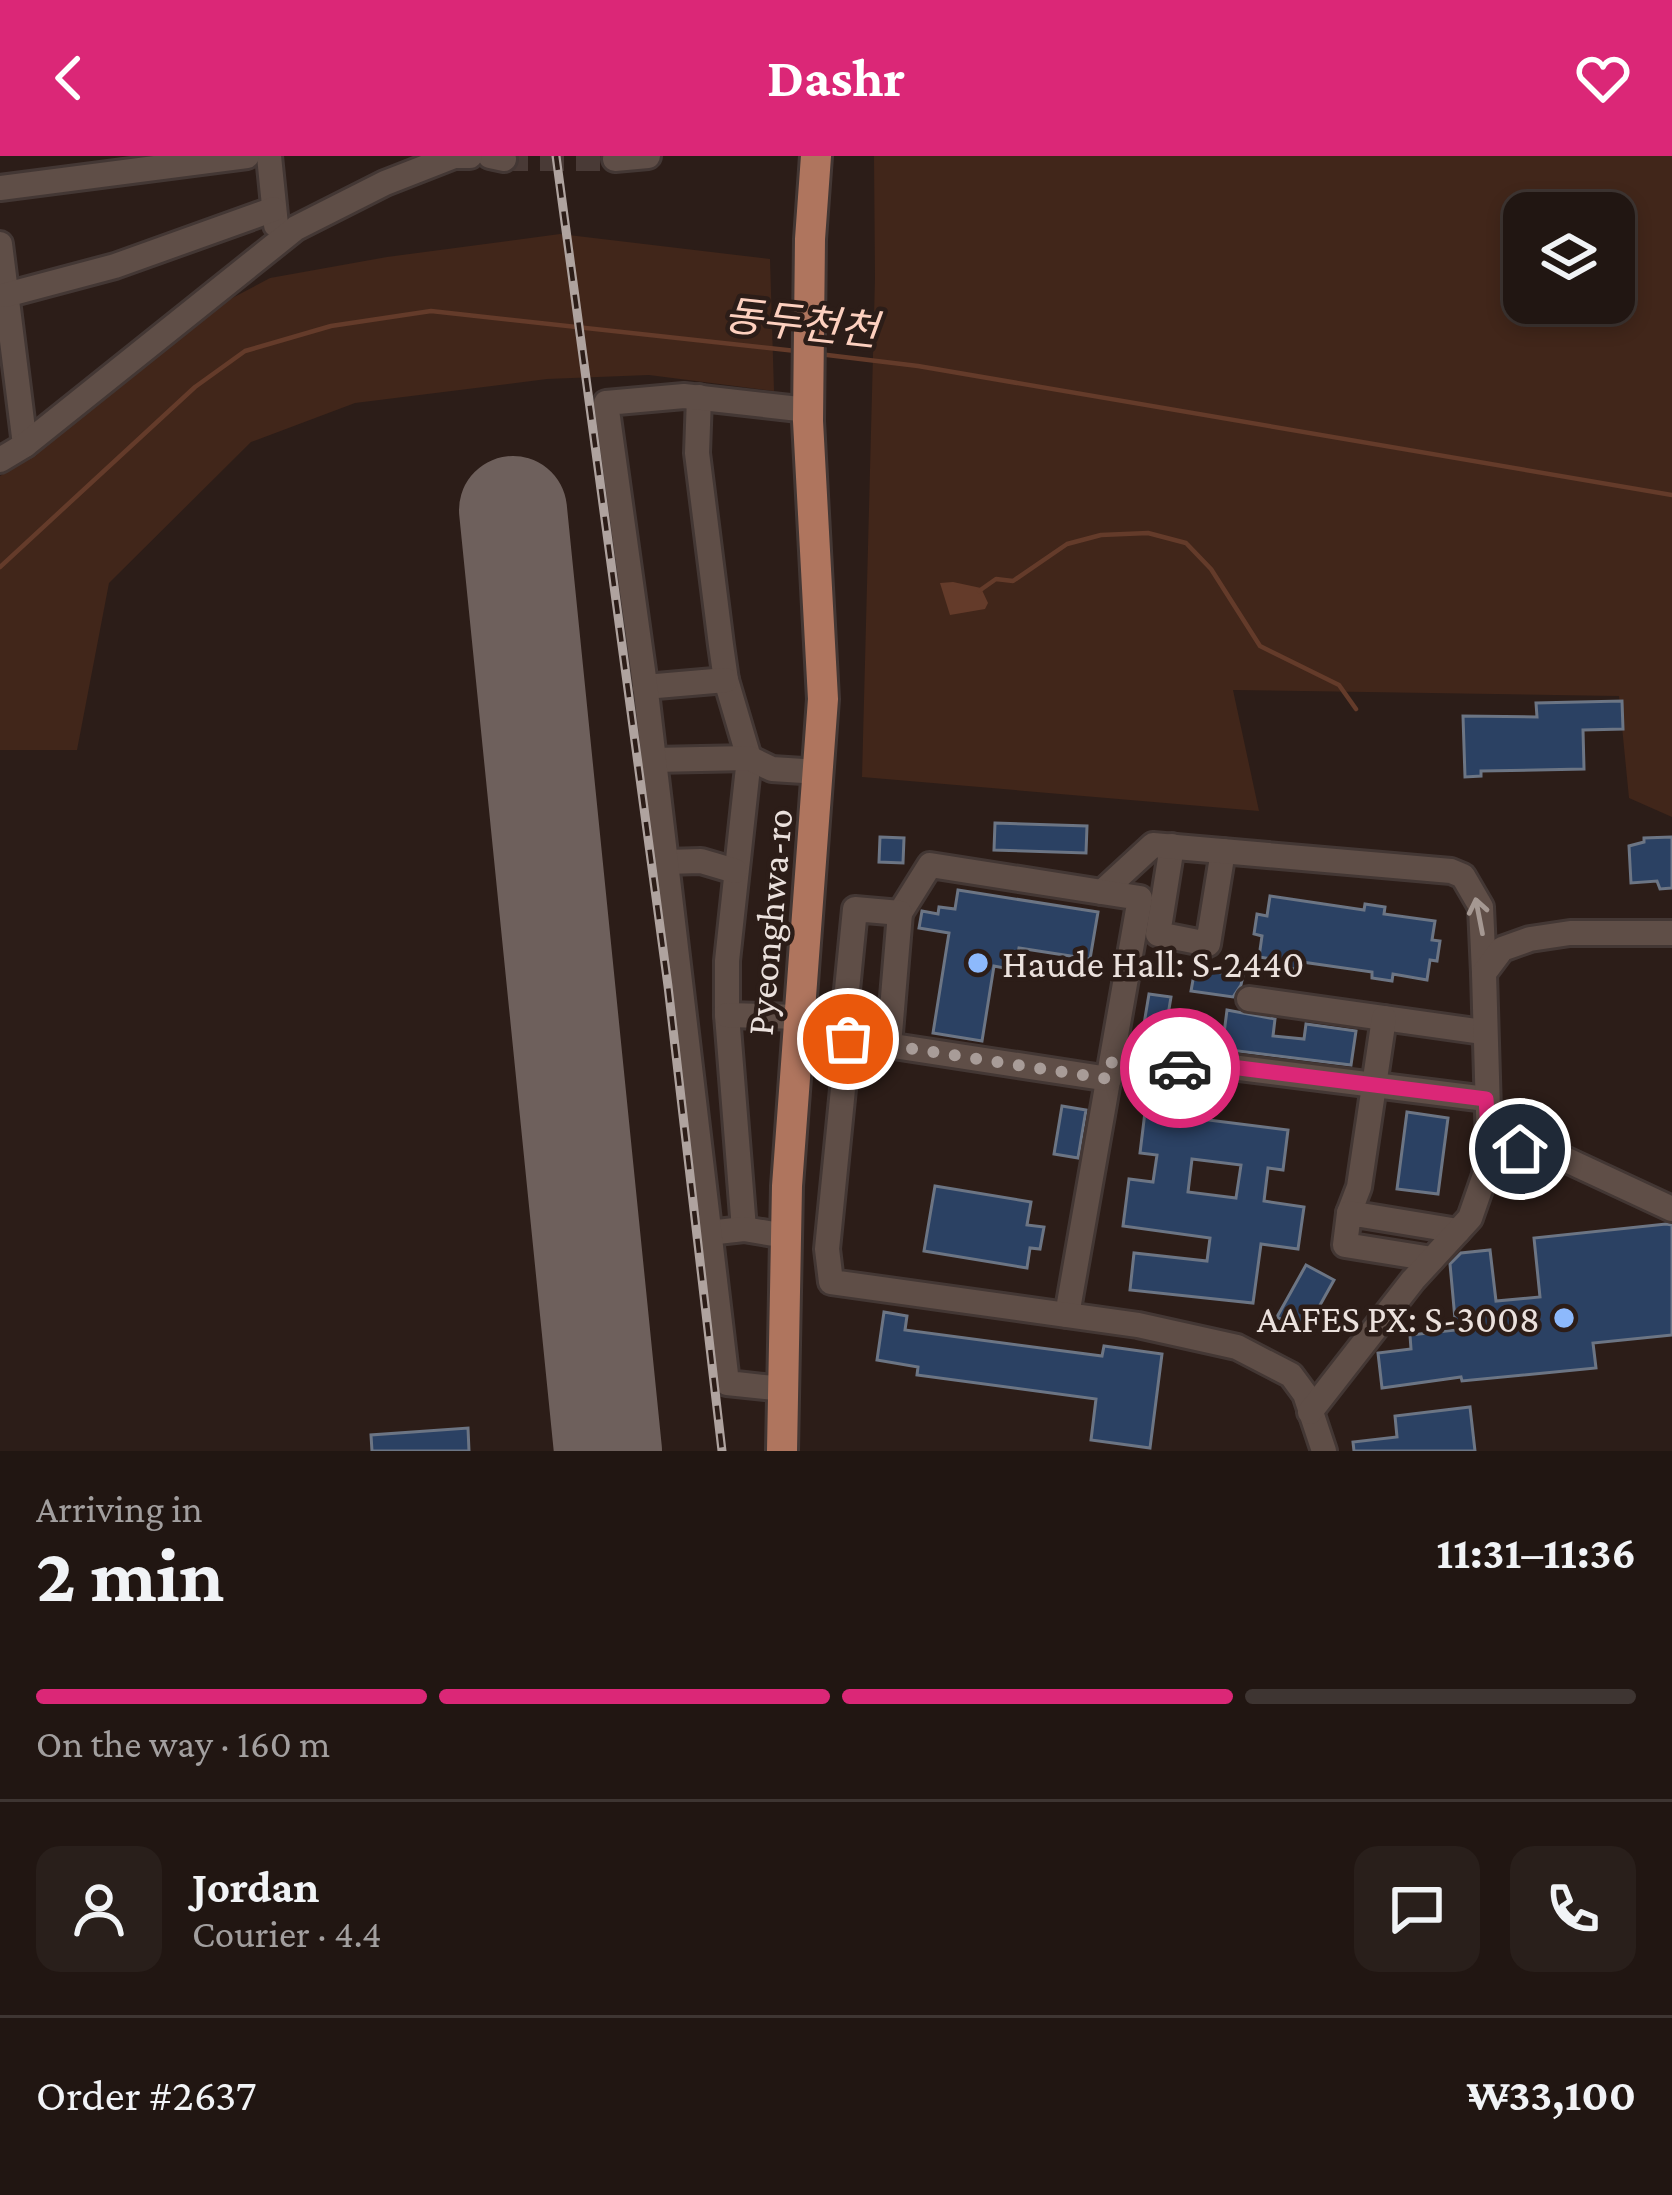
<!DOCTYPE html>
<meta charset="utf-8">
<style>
body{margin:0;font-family:"Crimson Pro","Noto Sans KR",serif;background:#291f1b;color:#f1f3f6;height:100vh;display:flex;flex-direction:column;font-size:45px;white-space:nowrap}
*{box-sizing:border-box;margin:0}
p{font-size:39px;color:#a29f9f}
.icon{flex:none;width:66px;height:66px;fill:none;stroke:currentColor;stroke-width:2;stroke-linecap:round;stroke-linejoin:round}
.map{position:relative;height:1295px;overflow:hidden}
.side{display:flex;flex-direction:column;background:#211612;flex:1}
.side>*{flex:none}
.controls{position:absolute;left:1503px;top:36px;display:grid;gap:24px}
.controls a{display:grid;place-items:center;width:132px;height:132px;border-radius:24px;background:#211612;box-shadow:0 6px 18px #0003,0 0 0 3px #3e3532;font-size:60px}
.pin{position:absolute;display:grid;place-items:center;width:102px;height:102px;color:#fff;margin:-51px;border:6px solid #fff;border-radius:50%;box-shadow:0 3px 12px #0007}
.courier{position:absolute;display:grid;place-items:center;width:120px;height:120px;margin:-60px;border:9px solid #db2777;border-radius:50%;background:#fff;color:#222;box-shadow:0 3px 15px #0007}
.head em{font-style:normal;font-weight:700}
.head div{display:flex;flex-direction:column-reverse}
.head{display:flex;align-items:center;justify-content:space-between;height:204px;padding:0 36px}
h1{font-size:78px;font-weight:700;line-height:90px}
.bar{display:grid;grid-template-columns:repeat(4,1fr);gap:18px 12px;align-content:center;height:144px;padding:0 36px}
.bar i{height:15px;border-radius:9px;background:#3e3532}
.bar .active{background:#db2777}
.bar p{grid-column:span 4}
.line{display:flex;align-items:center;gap:30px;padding:0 36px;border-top:3px solid #3e3532}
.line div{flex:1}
.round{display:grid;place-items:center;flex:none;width:126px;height:126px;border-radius:24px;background:#291f1b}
header{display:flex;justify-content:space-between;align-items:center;height:156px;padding:0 36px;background:#db2777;color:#fff;font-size:54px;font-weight:700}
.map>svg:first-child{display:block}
.green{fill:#41261a;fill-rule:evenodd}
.water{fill:#643b2a}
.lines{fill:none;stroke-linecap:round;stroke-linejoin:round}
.stream{stroke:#643b2a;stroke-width:4.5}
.runway{stroke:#6e605c;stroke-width:108}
.building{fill:#2b4163;stroke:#6c7584;stroke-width:3;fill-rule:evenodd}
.minor-tunnel{stroke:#493a36;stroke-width:24;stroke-dasharray:24 12;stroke-linecap:butt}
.minor-casing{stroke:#433734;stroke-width:30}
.major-casing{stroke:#433734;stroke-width:36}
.minor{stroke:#5f4e47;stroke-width:24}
.major{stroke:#af755e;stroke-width:30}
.rail-casing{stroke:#afa39f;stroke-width:9}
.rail{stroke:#2c1d18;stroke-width:4.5;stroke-dasharray:14;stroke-linecap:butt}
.oneway{stroke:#a59892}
.done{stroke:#a89c98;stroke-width:12;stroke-dasharray:0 21.6}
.route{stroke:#db2777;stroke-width:15}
.poi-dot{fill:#8db9fc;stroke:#2c1d18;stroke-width:4.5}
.labels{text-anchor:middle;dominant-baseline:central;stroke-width:9;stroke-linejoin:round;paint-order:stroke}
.street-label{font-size:39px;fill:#ebe1dd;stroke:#2c1d18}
.poi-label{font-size:39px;fill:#ebe1dd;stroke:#2c1d18;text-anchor:start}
.water-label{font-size:42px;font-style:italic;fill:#fdd0bf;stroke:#2c1d18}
</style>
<header><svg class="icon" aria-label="back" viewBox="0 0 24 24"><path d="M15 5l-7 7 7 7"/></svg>Dashr<svg class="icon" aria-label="heart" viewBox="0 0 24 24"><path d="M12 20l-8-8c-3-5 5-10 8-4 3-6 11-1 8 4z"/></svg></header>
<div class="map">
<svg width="1672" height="1295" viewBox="0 0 1672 1295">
<rect width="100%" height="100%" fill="#2c1d18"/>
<g class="green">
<path d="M874,0H1672V661L1629,642L1619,540L1233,534L1259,655L862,621L875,122ZM1524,57H1614V147H1524Z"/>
<path d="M560,78L770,103L774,235L649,219L547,223L355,247L251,286L109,427L77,594H0V320L33,300L200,159L270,122L387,101Z"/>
</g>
<path class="water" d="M953,426L981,432L988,447L985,453L950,459L940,427Z"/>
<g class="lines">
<g class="stream">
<path d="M819,198L918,210L1672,339"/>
<path d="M0,411L195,231L245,195L331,170L431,155L796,195"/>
<path d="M979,435L996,423L1013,425L1067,388L1101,379L1148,377L1186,387L1211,413L1260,490L1339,529L1356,553"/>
</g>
<path class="runway" d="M513,354L608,1295"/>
</g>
<g class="building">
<path d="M1622,545L1623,573L1583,574L1584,613L1481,615V620L1465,621L1463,560L1537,561L1536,547Z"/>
<path d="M995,667L1087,670L1086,697L994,694Z"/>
<path d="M880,681L904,682L903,707L879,706Z"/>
<path d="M1672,681V732L1660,733L1657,725L1631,727L1629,690L1644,686V682Z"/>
<path d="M958,734L1098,756L1090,803L1019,792L1017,803L1004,812L994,810L982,885L933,877L949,777L919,772L922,755L938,758L939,751L955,753Z"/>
<path d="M1270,740L1364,754L1365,748L1385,751L1384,758L1435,765L1432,784L1440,785L1437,805L1430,804L1427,824L1393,818L1392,825L1372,822V816L1302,806L1301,814L1279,810V804L1259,801L1262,780L1254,778L1257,758L1267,760Z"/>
<path d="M1195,813L1243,820L1241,829L1233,841L1191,835Z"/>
<path d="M1149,838L1171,841L1163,889L1141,886Z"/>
<path d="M1227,854L1275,863L1273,880L1304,883L1306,868L1356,875L1351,909L1222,893Z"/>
<path d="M1062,950L1086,954L1078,1002L1054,998Z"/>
<path d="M1145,956L1288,974L1283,1014L1268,1012L1264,1045L1304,1051L1298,1093L1261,1088L1253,1147L1130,1134L1134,1097L1207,1105L1210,1082L1123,1070L1129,1023L1153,1026L1157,999L1140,997ZM1192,1003L1241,1009L1236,1042L1188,1036Z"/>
<path d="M1407,956L1448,962L1438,1038L1397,1033Z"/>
<path d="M935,1030L1031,1046L1027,1069L1044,1071L1040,1093L1030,1092L1027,1112L924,1095Z"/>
<path d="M1666,1068L1672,1069V1179L1593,1187L1596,1212L1462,1225L1461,1221L1382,1232L1378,1197L1411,1193L1410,1179L1456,1174L1450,1108L1461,1097L1490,1094L1496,1145L1540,1141L1534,1082Z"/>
<path d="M1306,1109L1334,1124L1305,1176L1277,1161Z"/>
<path d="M884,1156L907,1160L905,1174L1102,1200L1104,1190L1162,1198L1150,1292L1091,1284L1096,1243L917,1219L918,1211L877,1204Z"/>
<path d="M1470,1251L1475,1295H1354L1353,1286L1397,1281L1395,1260Z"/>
<path d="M468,1272L469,1295H372L371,1279Z"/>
</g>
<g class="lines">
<path class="minor-tunnel" d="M504,3H615"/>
<g class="minor-casing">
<g id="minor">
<path d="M269,0L276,69"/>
<path d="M490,0L504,3"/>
<path d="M615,3L648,0"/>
<path d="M0,32L247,0"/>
<path d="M0,88L25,289"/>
<path d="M6,139L115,110L274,53"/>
<path d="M699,241L697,297L721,489L726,524L749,602L727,805V859L744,1073"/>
<path d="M0,304L25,289L296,72L385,27L454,0H470"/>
<path d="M645,531L726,524"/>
<path d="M653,604L749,602L772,613L819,616"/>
<path d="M1172,690L1158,778L1208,788L1223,695"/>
<path d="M665,706L701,705L735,715"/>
<path d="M1102,736L1153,689L1451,715L1463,720L1481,751L1484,817"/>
<path d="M900,757L930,709L1140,742L1067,1159"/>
<path d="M1249,843L1483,876"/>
<path d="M727,859L801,861"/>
<path d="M848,883L1109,923"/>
<path d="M889,889L900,757L855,753L845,854L848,883L827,1093L831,1126L1138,1169L1237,1191L1291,1219L1305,1238L1324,1295"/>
<path d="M1113,905L1171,916L1192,906L1486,943"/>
<path d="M1489,990L1556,999L1672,1053"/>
<path d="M1349,1057L1359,1031L1384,862"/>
<path d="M708,1077L744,1073L786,1080"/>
<path d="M1432,1103L1345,1089L1349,1057L1458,1075"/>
<path d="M783,1233L727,1227L646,536L606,247L684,240L808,254"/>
<path d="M1310,1256L1413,1124L1470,1062L1485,1019L1489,990L1484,817L1502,793L1530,783L1570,777H1672"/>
</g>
</g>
<g class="major-casing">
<path id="major" d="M782,1295L787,1030L823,543L808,265L810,83L816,0"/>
</g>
<use href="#minor" class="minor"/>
<use href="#major" class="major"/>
<g class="rail-casing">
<path id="rail" d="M556,0L668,830L722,1295"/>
</g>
<use href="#rail" class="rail"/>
</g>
<defs><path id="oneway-shaft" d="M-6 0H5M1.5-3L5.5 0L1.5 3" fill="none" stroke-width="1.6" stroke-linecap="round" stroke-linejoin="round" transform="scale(3)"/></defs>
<use class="oneway" href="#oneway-shaft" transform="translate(1479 760) rotate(-101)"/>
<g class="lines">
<path class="done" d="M848,883L1109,923L1112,905L1171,916L1180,912"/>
<path class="route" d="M1180,912L1192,906L1486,943L1489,989L1520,993"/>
</g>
<g class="poi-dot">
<circle cx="978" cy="807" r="12"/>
<circle cx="1564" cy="1162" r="12"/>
</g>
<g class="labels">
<g class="street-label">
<text transform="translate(769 766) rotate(-85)">Pyeonghwa-ro</text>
</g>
<g class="poi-label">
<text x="1002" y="807">Haude Hall: S-2440</text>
<text x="1540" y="1162" text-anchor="end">AAFES PX: S-3008</text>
</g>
<g class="water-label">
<text transform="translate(801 167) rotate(6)">동두천천</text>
</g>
</g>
</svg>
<div class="controls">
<a><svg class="icon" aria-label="layers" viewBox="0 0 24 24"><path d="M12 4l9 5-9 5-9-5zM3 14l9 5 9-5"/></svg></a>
</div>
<div class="pin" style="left:848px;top:883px;background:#ea580c"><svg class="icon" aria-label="bag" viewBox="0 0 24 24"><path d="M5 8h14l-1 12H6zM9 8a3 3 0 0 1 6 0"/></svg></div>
<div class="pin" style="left:1520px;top:993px;background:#1f2937"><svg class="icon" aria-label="home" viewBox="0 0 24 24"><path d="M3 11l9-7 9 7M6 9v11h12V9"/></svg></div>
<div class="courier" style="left:1180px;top:912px"><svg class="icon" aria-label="car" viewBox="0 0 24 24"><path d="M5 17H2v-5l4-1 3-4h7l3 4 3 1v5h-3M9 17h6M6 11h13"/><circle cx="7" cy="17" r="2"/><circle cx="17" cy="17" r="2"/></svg></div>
</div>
<section class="side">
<div class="head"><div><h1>2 min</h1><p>Arriving in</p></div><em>11:31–11:36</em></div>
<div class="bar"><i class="active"></i><i class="active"></i><i class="active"></i><i></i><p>On the way · 160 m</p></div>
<div class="line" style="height:216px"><a class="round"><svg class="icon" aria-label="person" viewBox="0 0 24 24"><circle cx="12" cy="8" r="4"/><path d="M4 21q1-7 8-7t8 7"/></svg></a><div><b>Jordan</b><p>Courier · 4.4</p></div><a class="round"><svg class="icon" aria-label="chat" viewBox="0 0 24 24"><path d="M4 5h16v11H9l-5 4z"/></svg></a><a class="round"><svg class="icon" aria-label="phone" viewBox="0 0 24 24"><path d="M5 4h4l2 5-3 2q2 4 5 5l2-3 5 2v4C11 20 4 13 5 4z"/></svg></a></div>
<div class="line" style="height:156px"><div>Order #2637</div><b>₩33,100</b></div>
</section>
